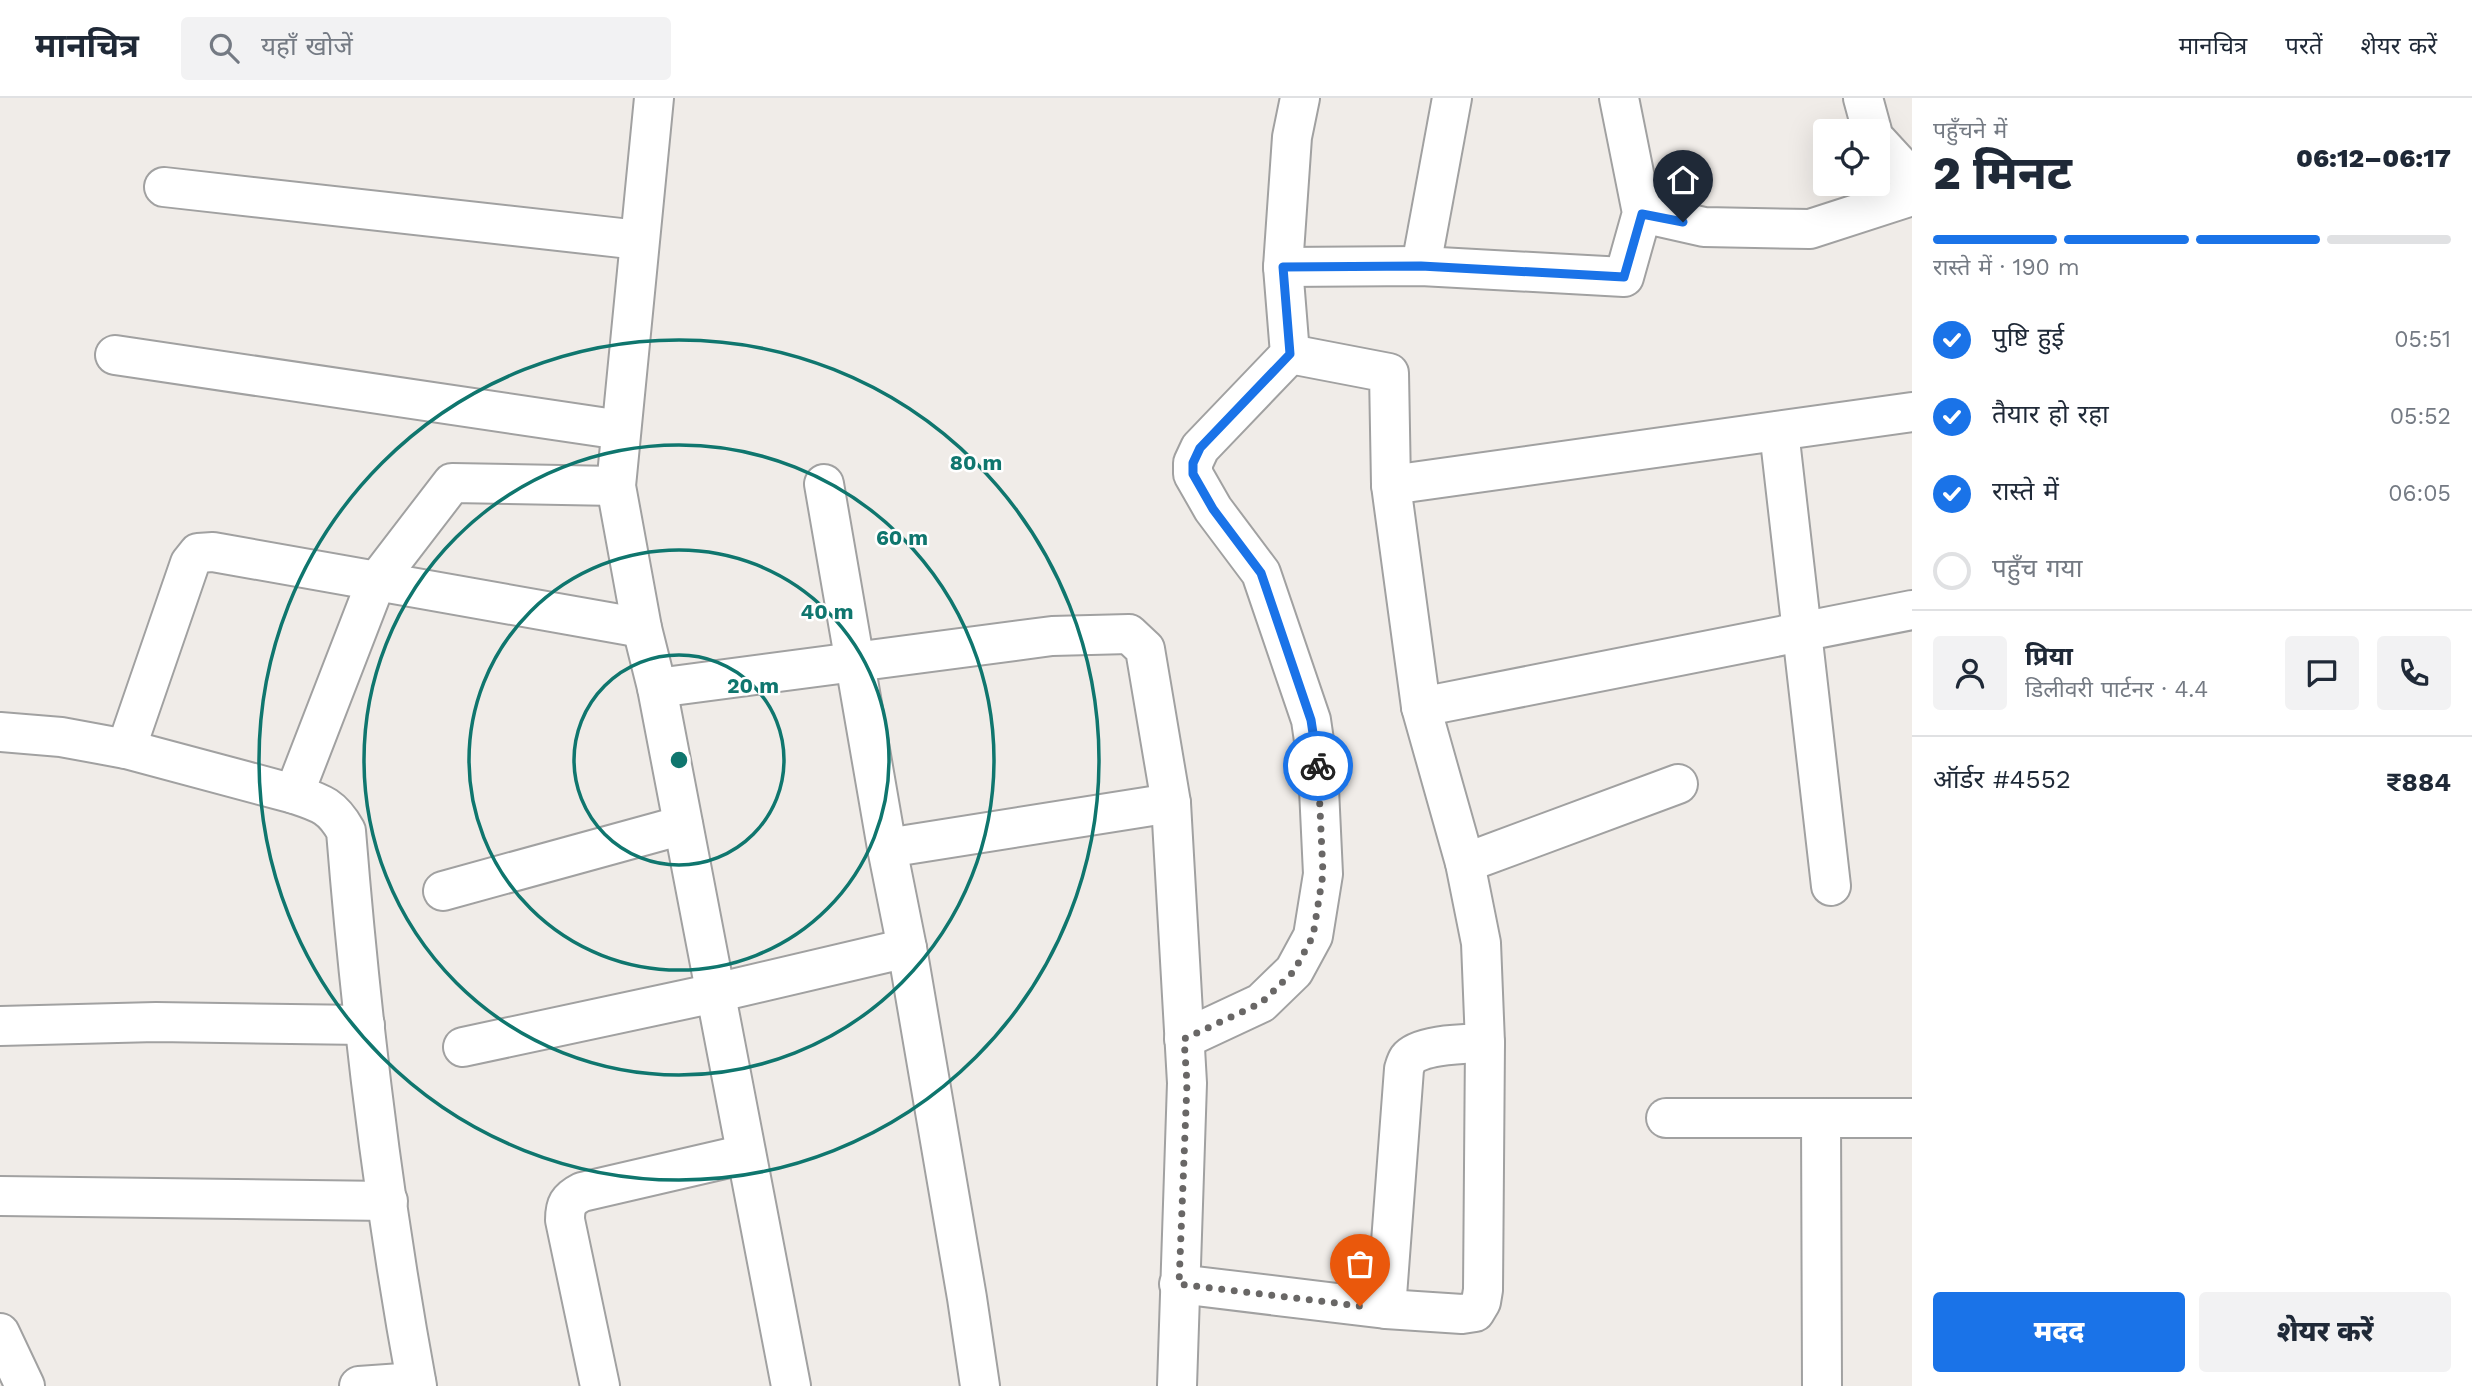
<!DOCTYPE html>
<html lang="hi">
<meta charset="utf-8">
<style>
body{margin:0;font-family:"Work Sans","Noto Sans Devanagari",sans-serif;background:#f2f2f3;color:#1f2937;height:100vh;display:flex;flex-direction:column;font-size:26px;white-space:nowrap}
*{box-sizing:border-box;margin:0}
p{font-size:23px;color:#747a83}
.icon{flex:none;width:38px;height:38px;fill:none;stroke:currentColor;stroke-width:2;stroke-linecap:round;stroke-linejoin:round}
.map{position:relative;flex:1;overflow:hidden}
.sheet{display:flex;flex-direction:column;background:#fff;width:560px}
.sheet>*{flex:none}
.controls{position:absolute;left:1813px;top:21px;display:grid;gap:14px}
.controls a{display:grid;place-items:center;width:77px;height:77px;border-radius:7px;background:#fff;box-shadow:0 7px 28px #0002;font-size:35px}
.pin{position:absolute;display:grid;place-items:center;width:60px;height:60px;color:#fff;margin:-72px -30px;border-radius:50% 50% 50% 0;rotate:-45deg;box-shadow:0 0 7px #0007}
.pin .icon{rotate:45deg}
.courier{position:absolute;display:grid;place-items:center;width:70px;height:70px;margin:-35px;border:5px solid #1a73e8;border-radius:50%;background:#fff;color:#222;box-shadow:0 2px 9px #0007}
.headline em{font-style:normal;font-weight:800}
.headline div{display:flex;flex-direction:column-reverse}
.headline{display:flex;align-items:center;justify-content:space-between;height:119px;padding:0 21px}
h1{font-size:46px;font-weight:800;line-height:52px}
.bar{display:grid;grid-template-columns:repeat(4,1fr);gap:10px 7px;align-content:center;height:84px;padding:0 21px}
.bar i{height:9px;border-radius:5px;background:#e0e1e3}
.bar .on{background:#1a73e8}
.bar p{grid-column:span 4}
.line{display:flex;align-items:center;gap:18px;padding:0 21px;border-top:2px solid #e0e1e3}
.line div{flex:1}
.round{display:grid;place-items:center;flex:none;width:74px;height:74px;border-radius:7px;background:#f2f2f3}
ol{padding:0 21px;list-style:none}
li{display:flex;align-items:center;gap:21px;height:77px}
li p{margin-inline-start:auto}
li .icon{padding:7px;border-radius:50%;background:#1a73e8;color:#fff;stroke-width:4}
li:last-child{color:#747a83}
li i{width:38px;height:38px;border:4px solid #e0e1e3;border-radius:50%}
.button{display:flex;gap:14px;margin-top:auto;padding:14px 21px}
.button a{flex:1;height:80px;border-radius:7px;background:#1a73e8;color:#fff;font-size:28px;font-weight:800;line-height:80px;text-align:center}
.button a+a{background:#f2f2f3;color:#1f2937}
header{display:flex;align-items:center;gap:42px;box-sizing:border-box;height:98px;padding:0 35px;background:#fff;border-bottom:2px solid #e0e1e3}
header strong{font-size:33px}
nav{display:flex;gap:38px;margin-inline-start:auto;font-size:24px}
.search{width:490px;height:63px;background:#f2f2f3;display:flex;align-items:center;gap:18px;box-sizing:border-box;padding:0 24px;border-radius:7px;color:#747a83;font-size:26px}
main{display:flex;flex:1;min-height:0}
.map>svg:first-child{display:block}
.lines{fill:none;stroke-linecap:round;stroke-linejoin:round}
.minor-casing{stroke:#a1a1a1;stroke-width:42}
.minor{stroke:#fff;stroke-width:38}
.done{stroke:#696766;stroke-width:7;stroke-dasharray:0 12.6}
.route{stroke:#1a73e8;stroke-width:9}
.ring{fill:none;stroke:#0f766e;stroke-width:3.5}
.centre{fill:#0f766e;stroke:#fff;stroke-width:3.5}
.ring-label{font-size:21px;text-anchor:middle;font-weight:bold;fill:#0f766e;stroke:#fff;stroke-width:5;stroke-linejoin:round;paint-order:stroke}
</style>
<header>
<strong>मानचित्र</strong>
<div class="search"><svg class="icon" aria-label="search" viewBox="0 0 24 24"><circle cx="10" cy="10" r="6"/><path d="M15 15l6 6"/></svg>यहाँ खोजें</div>
<nav><a>मानचित्र</a><a>परतें</a><a>शेयर करें</a></nav>
</header>
<main>
<div class="map">
<svg width="1912" height="1288" viewBox="0 0 1912 1288">
<rect width="100%" height="100%" fill="#f0ece8"/>
<g class="lines">
<g class="minor-casing">
<g id="minor">
<path d="M654,0L616,388L642,530L657,590L791,1288"/>
<path d="M1863,0L1872,33"/>
<path d="M1878,44L1912,81"/>
<path d="M164,89L639,142"/>
<path d="M1642,115L1704,129L1810,131L1912,98"/>
<path d="M1421,168L1452,0"/>
<path d="M1283,169L1421,168L1624,179L1642,115L1619,0"/>
<path d="M115,257L621,332"/>
<path d="M1779,333L1831,788"/>
<path d="M824,386L887,750"/>
<path d="M1391,387L1912,314"/>
<path d="M657,590L1052,538L1129,536L1145,551L1171,705L1187,985L1177,1288"/>
<path d="M1421,609L1912,512"/>
<path d="M0,634L61,639L126,651L294,696C321,705 332,708 346,733C361,919 383,1105 417,1288"/>
<path d="M126,651L190,465L198,455L213,454L642,530"/>
<path d="M294,696L376,484L452,385L616,388"/>
<path d="M1465,765L1678,686"/>
<path d="M443,793L683,727"/>
<path d="M907,850L967,1200L980,1288"/>
<path d="M0,928L156,924L365,927"/>
<path d="M1184,941L1261,905L1294,873L1313,838L1323,776L1318,670L1311,622L1261,475L1213,411L1193,376V365L1200,350L1290,256L1283,169L1292,39L1300,0"/>
<path d="M463,949L715,895L907,850L887,750L1171,705"/>
<path d="M1666,1020H1912"/>
<path d="M1821,1020L1822,1288"/>
<path d="M0,1098L388,1103"/>
<path d="M1179,1186L1386,1211L1462,1216L1475,1214L1481,1204L1483,1192L1485,945L1481,845L1465,765L1421,609L1391,387L1389,275L1290,256"/>
<path d="M1386,1211L1404,971C1405,968 1406,964 1408,961C1419,946 1468,946 1485,945"/>
<path d="M0,1235L25,1288"/>
<path d="M359,1288L416,1284"/>
<path d="M600,1288L565,1122C565,1107 568,1101 582,1094L746,1056"/>
</g>
</g>
<use href="#minor" class="minor"/>
</g>
<g class="lines">
<path class="done" d="M1318,668L1323,776L1313,838L1294,873L1261,905L1184,941L1187,985L1179,1186L1360,1208"/>
<path class="route" d="M1318,668L1311,622L1261,475L1213,411L1193,376V365L1200,350L1290,256L1283,169L1421,168L1624,179L1642,116L1683,124"/>
</g>
<g class="ring">
<circle cx="679" cy="662" r="105"/>
<circle cx="679" cy="662" r="210"/>
<circle cx="679" cy="662" r="315"/>
<circle cx="679" cy="662" r="420"/>
</g>
<circle cx="679" cy="662" r="10" class="centre"/>
<g class="ring-label">
<text x="976" y="372">80 m</text>
<text x="902" y="447">60 m</text>
<text x="827" y="521">40 m</text>
<text x="753" y="595">20 m</text>
</g>
</svg>
<div class="controls">
<a><svg class="icon" aria-label="locate" viewBox="0 0 24 24"><circle cx="12" cy="12" r="6"/><path d="M12 2v4M12 18v4M2 12h4M18 12h4"/></svg></a>
</div>
<div class="pin" style="left:1360px;top:1208px;background:#ea580c"><svg class="icon" aria-label="bag" viewBox="0 0 24 24"><path d="M5 8h14l-1 12H6zM9 8a3 3 0 0 1 6 0"/></svg></div>
<div class="pin" style="left:1683px;top:124px;background:#1f2937"><svg class="icon" aria-label="home" viewBox="0 0 24 24"><path d="M3 11l9-7 9 7M6 9v11h12V9"/></svg></div>
<div class="courier" style="left:1318px;top:668px"><svg class="icon" aria-label="bike" viewBox="0 0 24 24"><circle cx="6" cy="16" r="4"/><circle cx="18" cy="16" r="4"/><path d="M6 16l4-8h5l3 8M10 8l3 8H6M13 5h3"/></svg></div>
</div>
<section class="sheet">
<div class="headline"><div><h1>2 मिनट</h1><p>पहुँचने में</p></div><em>06:12–06:17</em></div>
<div class="bar"><i class="on"></i><i class="on"></i><i class="on"></i><i></i><p>रास्ते में · 190 m</p></div>
<ol>
<li><svg class="icon" aria-label="check" viewBox="0 0 24 24"><path d="M5 12l5 5 9-10"/></svg>पुष्टि हुई<p>05:51</p></li>
<li><svg class="icon" aria-label="check" viewBox="0 0 24 24"><path d="M5 12l5 5 9-10"/></svg>तैयार हो रहा<p>05:52</p></li>
<li><svg class="icon" aria-label="check" viewBox="0 0 24 24"><path d="M5 12l5 5 9-10"/></svg>रास्ते में<p>06:05</p></li>
<li><i></i>पहुँच गया</li>
</ol>
<div class="line" style="height:126px"><a class="round"><svg class="icon" aria-label="person" viewBox="0 0 24 24"><circle cx="12" cy="8" r="4"/><path d="M4 21q1-7 8-7t8 7"/></svg></a><div><b>प्रिया</b><p>डिलीवरी पार्टनर · 4.4</p></div><a class="round"><svg class="icon" aria-label="chat" viewBox="0 0 24 24"><path d="M4 5h16v11H9l-5 4z"/></svg></a><a class="round"><svg class="icon" aria-label="phone" viewBox="0 0 24 24"><path d="M5 4h4l2 5-3 2q2 4 5 5l2-3 5 2v4C11 20 4 13 5 4z"/></svg></a></div>
<div class="line" style="height:91px"><div>ऑर्डर #4552</div><b>₹884</b></div>
<div class="button"><a>मदद</a><a>शेयर करें</a></div>
</section>
</main>
